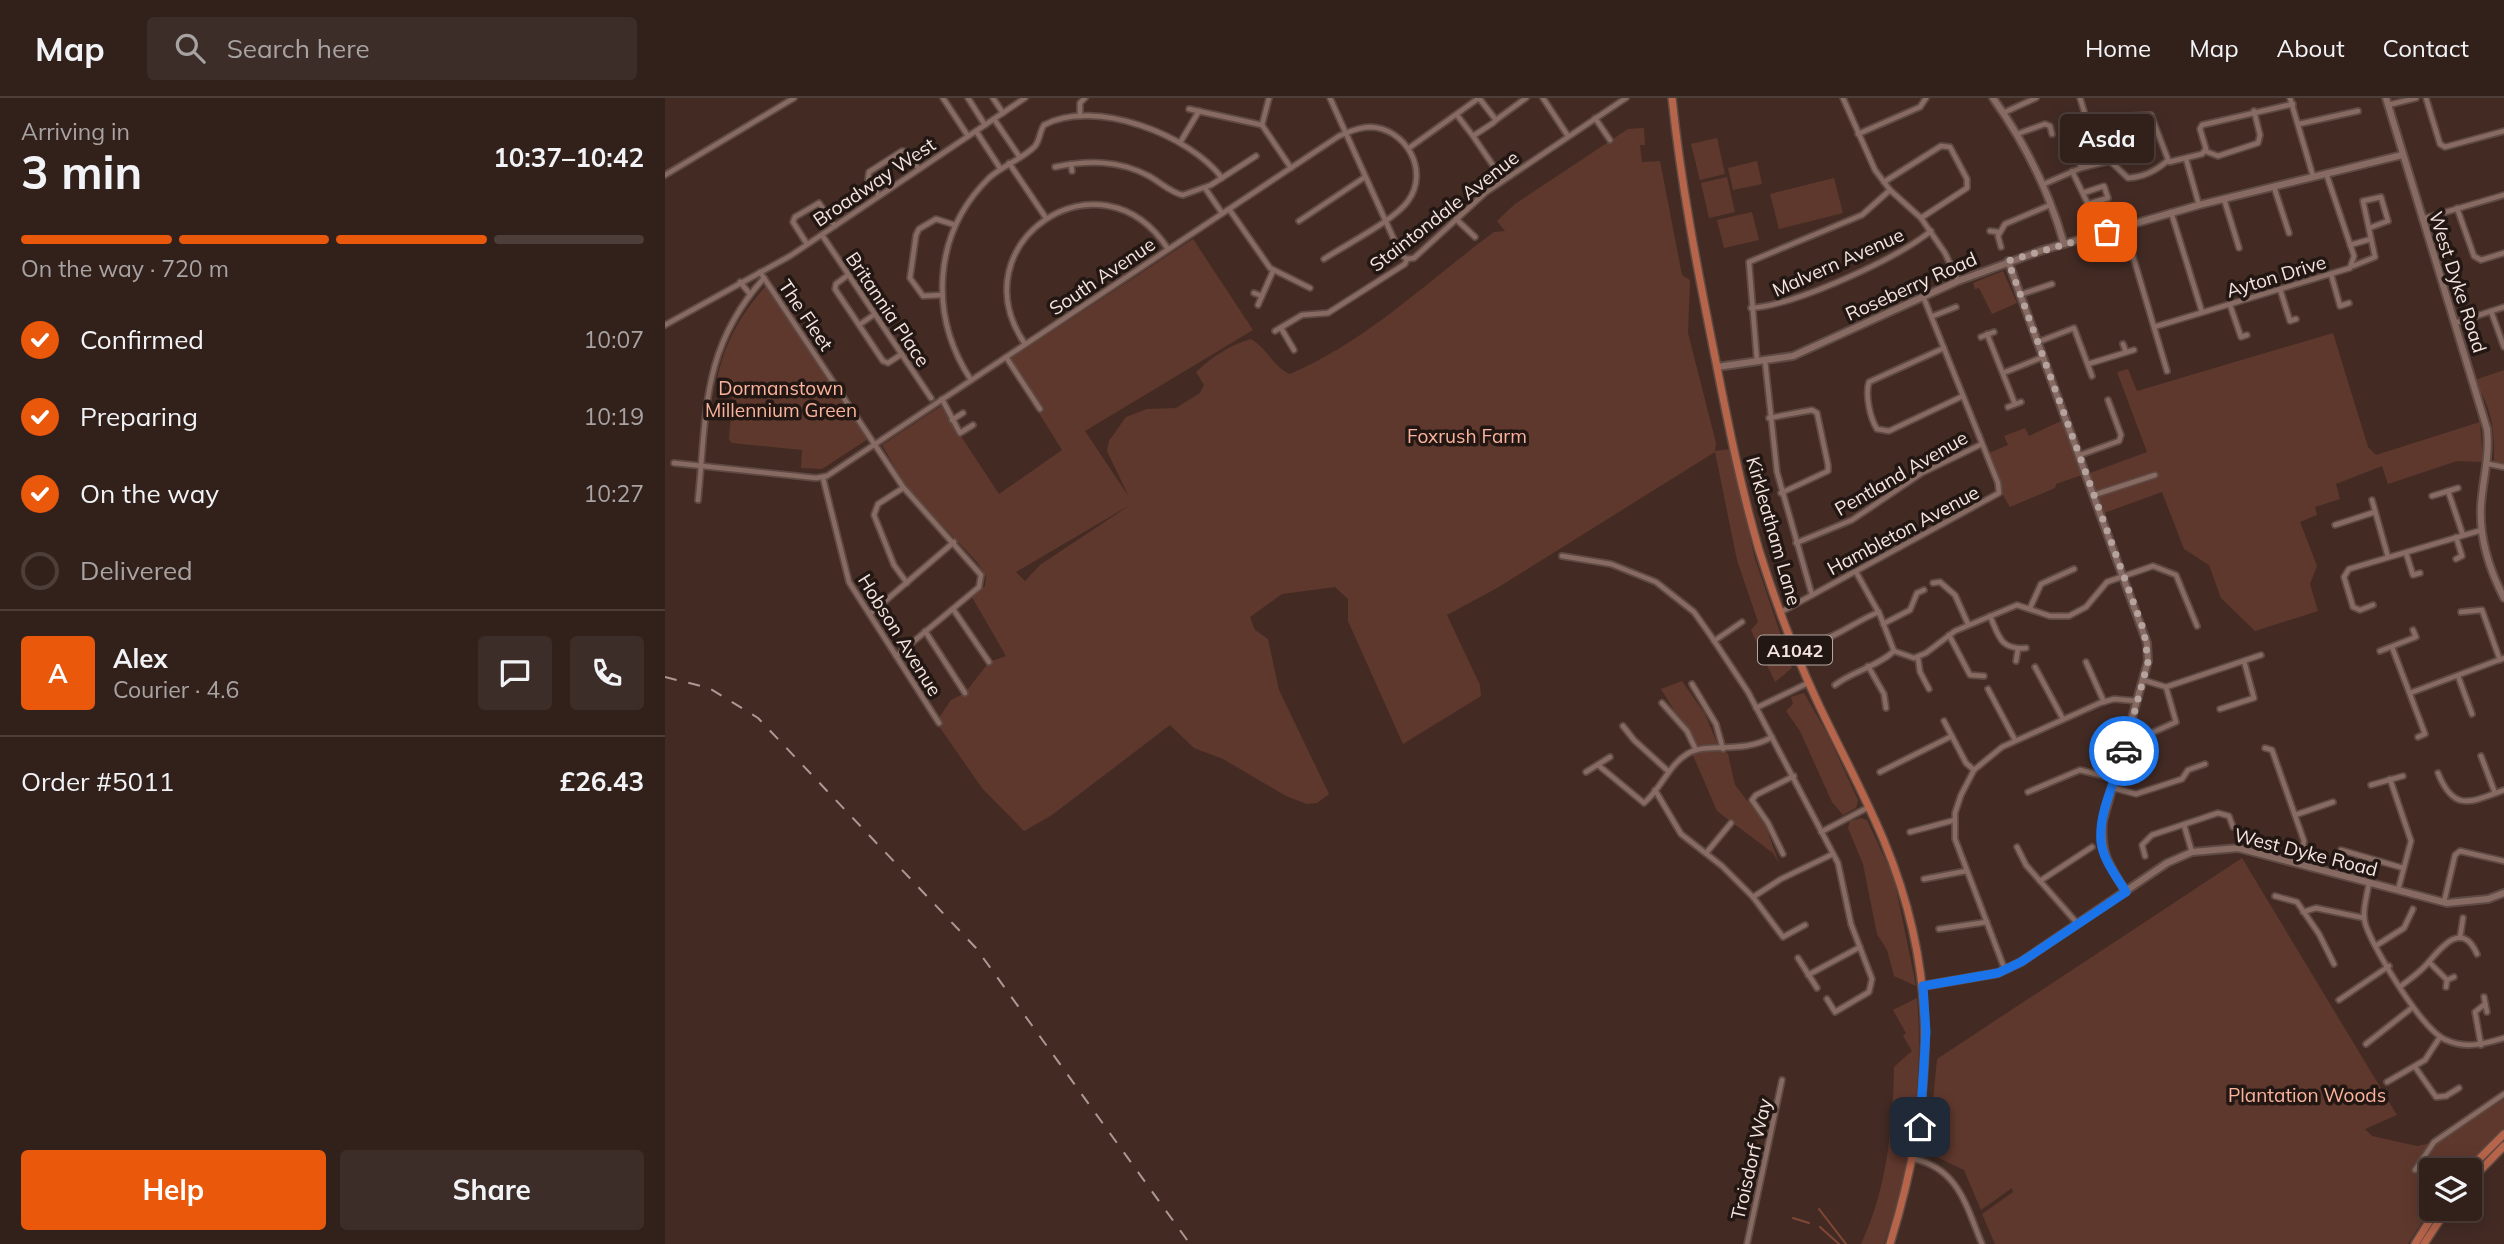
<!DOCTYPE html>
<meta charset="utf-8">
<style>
body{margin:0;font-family:Mulish,sans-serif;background:#3d2d28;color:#f1f3f6;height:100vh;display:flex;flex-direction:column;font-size:26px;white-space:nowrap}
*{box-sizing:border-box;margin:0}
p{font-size:23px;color:#a8a3a3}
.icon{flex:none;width:38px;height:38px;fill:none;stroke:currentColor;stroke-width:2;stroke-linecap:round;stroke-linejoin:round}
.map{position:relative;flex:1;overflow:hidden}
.side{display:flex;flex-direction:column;background:#32201b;width:665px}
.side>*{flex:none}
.buttons{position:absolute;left:1754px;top:1060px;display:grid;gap:14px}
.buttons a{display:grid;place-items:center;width:63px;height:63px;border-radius:7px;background:#32201b;box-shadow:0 4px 18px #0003,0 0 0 2px #4d3e3a;font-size:35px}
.pin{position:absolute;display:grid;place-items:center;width:60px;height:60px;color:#fff;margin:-30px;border-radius:14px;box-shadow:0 4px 10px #0006}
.courier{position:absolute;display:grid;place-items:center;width:70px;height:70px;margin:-35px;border:5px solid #1a73e8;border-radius:50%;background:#fff;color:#222;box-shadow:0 2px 9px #0007}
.bubble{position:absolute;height:49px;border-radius:7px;background:#32201b;box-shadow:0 4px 18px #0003,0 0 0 2px #4d3e3a;font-size:23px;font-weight:700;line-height:49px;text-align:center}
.summary em{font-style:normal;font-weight:700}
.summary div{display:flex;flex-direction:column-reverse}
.summary{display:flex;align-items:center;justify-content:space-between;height:119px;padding:0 21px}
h1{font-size:46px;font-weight:700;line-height:52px}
.bar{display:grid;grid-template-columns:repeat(4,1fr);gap:10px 7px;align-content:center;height:84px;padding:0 21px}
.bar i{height:9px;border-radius:5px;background:#4d3e3a}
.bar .selected{background:#ea580c}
.bar p{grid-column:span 4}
.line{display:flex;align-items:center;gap:18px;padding:0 21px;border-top:2px solid #4d3e3a}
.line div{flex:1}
.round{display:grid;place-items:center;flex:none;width:74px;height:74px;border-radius:7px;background:#3d2d28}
ol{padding:0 21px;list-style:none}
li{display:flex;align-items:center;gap:21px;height:77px}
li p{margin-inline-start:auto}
li .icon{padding:7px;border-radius:50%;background:#ea580c;color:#fff;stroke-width:4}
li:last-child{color:#a8a3a3}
li i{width:38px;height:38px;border:4px solid #4d3e3a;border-radius:50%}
.button{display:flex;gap:14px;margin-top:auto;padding:14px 21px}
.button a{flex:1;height:80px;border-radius:7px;background:#ea580c;color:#fff;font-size:28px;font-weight:700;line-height:80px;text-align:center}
.button a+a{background:#3d2d28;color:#f1f3f6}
header{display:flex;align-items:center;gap:42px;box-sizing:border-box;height:98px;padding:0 35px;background:#32201b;border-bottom:2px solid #4d3e3a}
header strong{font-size:33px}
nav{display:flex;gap:38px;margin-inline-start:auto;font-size:24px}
.search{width:490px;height:63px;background:#3d2d28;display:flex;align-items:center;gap:18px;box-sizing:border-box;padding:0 24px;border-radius:7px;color:#a8a3a3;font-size:26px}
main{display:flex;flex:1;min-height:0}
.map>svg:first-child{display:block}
.green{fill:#5f382d;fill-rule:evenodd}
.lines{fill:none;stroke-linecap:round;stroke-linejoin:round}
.stream{stroke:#814735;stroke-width:2}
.street-casing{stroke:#5e4943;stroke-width:8}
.secondary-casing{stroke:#5e4943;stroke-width:10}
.primary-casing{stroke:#5e4943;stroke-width:10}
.street{stroke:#876b62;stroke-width:4.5}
.secondary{stroke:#876b62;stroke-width:6}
.primary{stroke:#b6644a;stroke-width:7}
.rail{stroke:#ad9993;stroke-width:2;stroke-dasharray:12 12;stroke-linecap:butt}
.done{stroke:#b7a39e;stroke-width:7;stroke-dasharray:0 12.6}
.route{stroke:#1a73e8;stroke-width:9}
.labels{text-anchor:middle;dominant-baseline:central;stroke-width:7;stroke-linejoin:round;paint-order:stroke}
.shield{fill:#221713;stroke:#b6a6a2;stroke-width:2}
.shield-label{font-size:18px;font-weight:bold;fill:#f5e4df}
.street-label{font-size:19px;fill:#f5e4df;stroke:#221713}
.park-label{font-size:19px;fill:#fcb39d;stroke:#221713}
</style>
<header>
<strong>Map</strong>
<div class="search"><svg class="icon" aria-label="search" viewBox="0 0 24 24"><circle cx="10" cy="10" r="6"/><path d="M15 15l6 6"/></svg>Search here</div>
<nav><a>Home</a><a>Map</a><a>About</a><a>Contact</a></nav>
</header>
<main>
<section class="side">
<div class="summary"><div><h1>3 min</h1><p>Arriving in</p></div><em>10:37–10:42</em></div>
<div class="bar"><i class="selected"></i><i class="selected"></i><i class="selected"></i><i></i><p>On the way · 720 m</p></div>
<ol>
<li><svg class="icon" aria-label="check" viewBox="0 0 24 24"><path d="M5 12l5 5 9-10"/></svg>Confirmed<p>10:07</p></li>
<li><svg class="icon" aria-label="check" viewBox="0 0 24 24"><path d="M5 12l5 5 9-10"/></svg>Preparing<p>10:19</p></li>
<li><svg class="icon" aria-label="check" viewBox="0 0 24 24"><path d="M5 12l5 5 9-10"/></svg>On the way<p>10:27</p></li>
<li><i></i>Delivered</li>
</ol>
<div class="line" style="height:126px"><b class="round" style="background:#ea580c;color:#fff">A</b><div><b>Alex</b><p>Courier · 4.6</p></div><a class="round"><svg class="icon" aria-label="chat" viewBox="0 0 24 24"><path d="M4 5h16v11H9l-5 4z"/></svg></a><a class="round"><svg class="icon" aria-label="phone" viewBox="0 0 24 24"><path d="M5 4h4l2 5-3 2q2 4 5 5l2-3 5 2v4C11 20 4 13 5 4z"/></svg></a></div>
<div class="line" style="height:91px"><div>Order #5011</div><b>£26.43</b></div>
<div class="button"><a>Help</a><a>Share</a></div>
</section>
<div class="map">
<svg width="1839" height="1146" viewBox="0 0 1839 1146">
<rect width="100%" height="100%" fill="#432b24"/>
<g class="green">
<path d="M979,30L980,47H975L977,64L995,63L1017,177L1025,182L1023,235L1051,345L1050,353L1065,351L1090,461L1127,570L1110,584L1086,532L1093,524L1072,462L1050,354L832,490L782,517L815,587L816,598L738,646L683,523V501L670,489L617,496L585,519L590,532L603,541L614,592L664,696L652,705L642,706L621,698L558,661L529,650L505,627L387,717L359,733L317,690L271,624L286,602L300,595L324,564L341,558L307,499L320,488L321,478L312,464L242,390L217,347L276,308L334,396L397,352L374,315L379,312L345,261L528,141L588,232L420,333L464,399L442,353L444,343L461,319L482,311L511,310L535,295L539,287L531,274C547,259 565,247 586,241C602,250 609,270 625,276C702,243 763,183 829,134L840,133L832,123L850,106L963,31ZM465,407L375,467L360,483L351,474Z"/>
<path d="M1052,40L1060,76L1035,82L1026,46Z"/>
<path d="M1092,63L1097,86L1068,92L1063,70Z"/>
<path d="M1062,79L1070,114L1044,120L1036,85Z"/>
<path d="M1169,80L1178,115L1114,131L1105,96Z"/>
<path d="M1087,114L1094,142L1059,150L1052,122Z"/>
<path d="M1338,173L1352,205L1327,216L1314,190L1310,191L1308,185Z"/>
<path d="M101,188L203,341L157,371L136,370L137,352L67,345L64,341L68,292L51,289C56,251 75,216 101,188Z"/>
<path d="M1668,235L1703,349L1711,357L1815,324L1818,364L1792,363L1723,386L1717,368L1671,386L1675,401L1650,409L1652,417L1635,424L1652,468L1645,486L1653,513L1590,533L1556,500L1544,467L1519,451L1497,394L1439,415L1425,375L1482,354L1452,274L1463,271L1472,293Z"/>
<path d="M1839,272V366L1829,364C1830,337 1827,303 1807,283Z"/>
<path d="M1398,322L1417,377L1391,386L1390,390L1345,409L1336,394L1324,355L1343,347L1339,338L1360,330L1364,338Z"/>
<path d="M1017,583L1040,616L1052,645L1063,656L1070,687L1099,724L1114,765L1108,755L1052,713L1027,655L1034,653L996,591Z"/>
<path d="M1139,595L1163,637L1193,702L1191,710L1178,717L1167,704L1135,633L1121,613L1128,606L1126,599Z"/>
<path d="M1196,720L1202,722L1229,780L1251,888L1229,878L1222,852L1212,836L1198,766L1183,730L1185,723Z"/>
<path d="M1577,760L1732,1017L1700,1031L1707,1038L1752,1048L1773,1044L1839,1001V1032L1796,1073H1766V1110L1743,1146H1330L1317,1116L1348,1094L1347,1090L1316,1112L1299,1072L1263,1055L1272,961Z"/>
<path d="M1252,900C1259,983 1247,1067 1219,1146H1196C1222,1091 1228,1029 1229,969L1247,953L1238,938L1241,935L1228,912Z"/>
</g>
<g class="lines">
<g class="stream">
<path d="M1154,1111L1181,1146"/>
<path d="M1128,1120L1144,1125"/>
<path d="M1155,1129L1174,1146"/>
</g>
<g class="street-casing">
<g id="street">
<path d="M278,0L303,38"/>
<path d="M303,0L320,27"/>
<path d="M328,0L338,15"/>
<path d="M665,0L736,157L742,161"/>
<path d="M878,0L903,38"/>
<path d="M1178,0L1210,72L1225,92L1256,120L1280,155L1293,183"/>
<path d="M1415,0L1423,26L1445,19L1486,17L1504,64L1537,56L1541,51L1535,31L1537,27L1628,6"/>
<path d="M1625,0L1648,78"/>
<path d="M1761,0L1775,46L1780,49L1839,33"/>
<path d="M1723,7L1751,0"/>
<path d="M524,11L597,27L626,70"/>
<path d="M1338,15L1371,0"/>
<path d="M792,17L808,38L828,25L831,22L814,0"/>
<path d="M415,18V5L420,0"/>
<path d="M930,20L945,42"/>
<path d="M329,21L354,58"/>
<path d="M831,22L861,0"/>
<path d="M1634,26L1693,13"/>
<path d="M597,27L604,0"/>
<path d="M311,33L335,70"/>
<path d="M1193,36L1255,9L1261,0"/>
<path d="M1352,36L1380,26L1385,28L1387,36"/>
<path d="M808,38L838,82"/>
<path d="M516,43L534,13"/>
<path d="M744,50L814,0"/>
<path d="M1540,53L1553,58L1593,45L1595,37L1589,13"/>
<path d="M1521,61L1534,107"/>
<path d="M344,65L381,120"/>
<path d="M406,66L407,73"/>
<path d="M390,69C423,62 454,62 484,78C495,84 506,95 518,97L546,87L591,58"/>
<path d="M1416,70L1411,40L1416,29L1423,26"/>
<path d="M1407,73L1423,106L1443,100L1439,88L1418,95"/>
<path d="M0,77L129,0"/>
<path d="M1219,84L1276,48L1285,49L1302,81V90L1256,120"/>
<path d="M1379,86L1416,70L1445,63L1463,80C1478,79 1491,73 1502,63"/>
<path d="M1609,89L1624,135"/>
<path d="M540,90L557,115"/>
<path d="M214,98L203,81L204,74L237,53L242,54L254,71"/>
<path d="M1559,101L1574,150"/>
<path d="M1792,110L1809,158L1816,162L1839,155"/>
<path d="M564,111L605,170L645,190"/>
<path d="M1506,114L1537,214"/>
<path d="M791,121L810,139"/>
<path d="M1757,121L1839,97"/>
<path d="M634,123L700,79"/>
<path d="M1459,128L1502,273"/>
<path d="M1325,133L1333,134"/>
<path d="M157,137L266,300"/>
<path d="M142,146L128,124L130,119L154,105L170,128"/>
<path d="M1685,147L1706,141"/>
<path d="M1336,149L1333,138L1340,126L1385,107"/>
<path d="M1688,168L1710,159L1698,103L1716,99L1723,123L1704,130"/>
<path d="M95,174L238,389L316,477L314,489L231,558"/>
<path d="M1666,176L1675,208L1684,205"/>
<path d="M183,177L171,186L170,191L218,263L223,265L237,256"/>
<path d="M75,184L85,196"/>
<path d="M1615,191L1625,223L1631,221"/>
<path d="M589,195L597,198"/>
<path d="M1357,196L1387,186"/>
<path d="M276,197L258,198L245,180L251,137L254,131L271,121L290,127"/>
<path d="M593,207L608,173"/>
<path d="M1565,207L1576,239L1582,237"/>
<path d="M1086,210C1131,207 1231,161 1266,133"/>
<path d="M1826,213L1839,249"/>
<path d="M1268,218L1291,209"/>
<path d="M1790,225L1839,209"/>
<path d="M0,227L125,158L360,0"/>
<path d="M194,227L210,216"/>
<path d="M1489,229L1685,170L1689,158L1661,75"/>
<path d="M616,230L629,252"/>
<path d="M610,233L637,217L663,215L740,166L742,161L749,160L820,95L961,0"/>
<path d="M1322,236L1350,306"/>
<path d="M1316,239L1329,234"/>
<path d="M1373,244L1409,230L1427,278"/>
<path d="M360,246C291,145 436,47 503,151"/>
<path d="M1458,246L1461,254"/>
<path d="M1279,250L1204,284C1200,297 1205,320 1212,331L1224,333L1298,298"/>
<path d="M341,259L375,311"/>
<path d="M1092,263L1084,164L1197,117L1225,92"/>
<path d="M1100,263L1112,374L1147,497"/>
<path d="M1423,266L1469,252"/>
<path d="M1338,275L1378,259"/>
<path d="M306,282C264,218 267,136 324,80C337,68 355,62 368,50C375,45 374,34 379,27C430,0 525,37 557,80"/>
<path d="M277,301L295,335L308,327"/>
<path d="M1343,309L1356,304"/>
<path d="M1104,320L1147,312L1152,315L1163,367V373L1116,395"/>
<path d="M287,322L298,315"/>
<path d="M1415,357L1454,343L1456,337L1443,302"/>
<path d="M9,365L151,380L162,378L674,38C684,34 693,29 705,29C741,30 765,73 743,103C730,122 680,147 659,161"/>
<path d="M1824,366L1839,369"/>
<path d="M158,380L184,484L274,625"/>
<path d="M238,390L213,406L209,417L229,467L242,485"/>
<path d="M1783,393L1798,437"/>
<path d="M1429,397L1490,377"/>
<path d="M1767,398L1793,390"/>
<path d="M33,402C42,314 36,250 99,180"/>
<path d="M1707,402L1723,459"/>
<path d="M1670,427L1710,414"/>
<path d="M1791,439L1797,458L1791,461"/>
<path d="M1131,445L1187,422L1257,375L1317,346"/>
<path d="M1741,455L1748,477L1755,475"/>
<path d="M897,458L946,466L991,484L1029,514L1046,538L1083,594L1173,765L1186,826L1207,881L1204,894L1170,914L1162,901"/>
<path d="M1191,474L1215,517L1229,553L1249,560L1261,555L1290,533L1352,507L1385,518H1404L1421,509L1442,484L1488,468L1511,477L1532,528"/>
<path d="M1268,485L1275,484L1290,497L1303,526"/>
<path d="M1708,507L1695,512L1688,509L1679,479L1684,471L1817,432"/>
<path d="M1365,510L1376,486L1409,471"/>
<path d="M288,511L324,564"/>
<path d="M1116,514L1334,395L1333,385L1258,198"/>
<path d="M1796,514L1817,512L1835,562"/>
<path d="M205,516L289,444"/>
<path d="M1325,518C1334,538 1335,552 1361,550"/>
<path d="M1218,526L1245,512L1252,495L1259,492"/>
<path d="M260,533L300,595"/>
<path d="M1284,537L1305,577L1319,578"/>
<path d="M1049,543L1077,524"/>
<path d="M1141,543L1150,544V554"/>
<path d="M1150,544C1169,541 1194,521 1214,514"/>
<path d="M1727,549L1760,636L1753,639"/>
<path d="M1715,553L1751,539L1748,532"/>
<path d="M1253,560L1255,574L1264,591"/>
<path d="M1351,563L1353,551"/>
<path d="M1421,564L1439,604"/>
<path d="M1203,568L1219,596L1221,610"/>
<path d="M1370,569L1398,621"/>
<path d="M1793,578L1807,616"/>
<path d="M1478,582L1501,589L1596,557"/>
<path d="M1027,586L1051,626L1058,651"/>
<path d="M1170,587C1188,573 1212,569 1229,553"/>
<path d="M1323,591L1350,642"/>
<path d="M1745,595L1839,560"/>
<path d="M997,605L1022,633L1031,652"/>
<path d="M1091,610L1143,585"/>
<path d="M1555,611L1589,600L1579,563"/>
<path d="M1279,623L1301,665L1309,672"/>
<path d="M958,628L969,642L1003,673"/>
<path d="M1482,637L1511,624L1501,589"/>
<path d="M1600,650L1607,652L1639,743L1635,767"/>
<path d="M1816,658L1830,695"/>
<path d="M933,667L979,705C996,691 1003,668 1022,656C1043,643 1076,657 1107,639"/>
<path d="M921,674L945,659"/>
<path d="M1215,674L1287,638"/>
<path d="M1773,675C1789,715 1806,704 1839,692"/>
<path d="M1725,681L1746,743L1733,792"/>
<path d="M1706,687L1738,678"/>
<path d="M1448,690L1471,696L1517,681L1523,672L1540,666"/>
<path d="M990,692L1016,736L1057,768L1088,799L1118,839L1140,827"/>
<path d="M1363,694L1415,672L1451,681"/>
<path d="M1630,717L1668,704"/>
<path d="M1519,727L1527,754"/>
<path d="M1156,734L1204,709"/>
<path d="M1245,734L1290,722"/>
<path d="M1352,749L1361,767L1412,825"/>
<path d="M1676,752L1738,770"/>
<path d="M1042,754L1066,725"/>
<path d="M1118,756L1103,725L1087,702L1091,697L1129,678"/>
<path d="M1480,758L1477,747L1487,737L1553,715L1564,718L1568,729"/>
<path d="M1259,781L1301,773"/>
<path d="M1375,783L1427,749"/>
<path d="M1704,785C1702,798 1696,816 1701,828C1710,853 1757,932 1781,942C1801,951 1819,946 1839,940"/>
<path d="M1610,798L1632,804L1654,836L1669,866"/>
<path d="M1088,799L1116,781L1168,756"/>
<path d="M1779,804L1790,757L1795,753L1839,763"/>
<path d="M1638,814L1651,810L1699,820"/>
<path d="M1274,831L1322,824"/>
<path d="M1795,840L1798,820"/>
<path d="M1712,847L1739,830L1748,811"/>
<path d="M1133,860L1152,890"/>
<path d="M1764,864L1782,882"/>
<path d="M1340,872L1290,741V715L1296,697L1309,672L1337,649L1435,605L1449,601L1472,603"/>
<path d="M1143,877L1195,849"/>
<path d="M1736,888C1745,881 1754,875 1762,866C1775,851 1797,821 1812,856"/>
<path d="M1781,889L1782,882L1789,879"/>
<path d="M1819,899L1822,914"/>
<path d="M1674,902L1724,868"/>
<path d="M1701,946L1748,909"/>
<path d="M1816,947L1810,914L1820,906"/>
<path d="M1750,969L1771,999L1781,998L1794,990"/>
<path d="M1722,984L1760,962L1775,939"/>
<path d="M1249,1061C1294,1071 1301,1108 1317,1146"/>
<path d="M1750,1072L1769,1044L1839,996"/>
<path d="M1082,1146L1117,982"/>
</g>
</g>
<g class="secondary-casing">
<g id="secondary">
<path d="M1328,0C1360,45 1384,93 1399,146"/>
<path d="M1721,0L1822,331C1825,358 1818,380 1816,407C1814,440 1824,471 1839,500"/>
<path d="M1343,163L1482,545L1483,563L1438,723C1435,755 1444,767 1461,794"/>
<path d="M1052,269L1128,258L1293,183L1378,152L1534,107L1737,57"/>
<path d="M1258,888L1333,875L1356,864L1502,765L1527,754L1573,750L1782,805L1823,801L1839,795"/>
</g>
</g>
<g class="primary-casing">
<g id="primary">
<path d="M1007,0C1016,86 1032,169 1049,254C1062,320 1075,387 1094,452C1110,503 1129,554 1152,603C1174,650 1199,695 1219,743C1277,882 1268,1005 1225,1146"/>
<path d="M1802,1073L1839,1036"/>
<path d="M1804,1084L1839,1048"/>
<path d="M1750,1146L1772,1111"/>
<path d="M1759,1146L1782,1111"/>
</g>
</g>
<use href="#street" class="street"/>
<use href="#secondary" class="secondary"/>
<use href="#primary" class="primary"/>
<path class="rail" d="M0,579L44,590L93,620L311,850L525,1146"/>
</g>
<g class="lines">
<path class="done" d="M1442,134L1343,163L1479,533L1483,564L1459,653"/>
<path class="route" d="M1255,1029L1261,934L1258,888L1333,875L1356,864L1461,794C1452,779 1438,762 1436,744C1433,715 1451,681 1459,653"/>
</g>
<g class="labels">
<rect class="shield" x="1093" y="537.5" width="74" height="29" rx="5"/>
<g class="shield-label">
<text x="1130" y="552">A1042</text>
</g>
<g class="street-label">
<text transform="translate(209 84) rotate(-34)">Broadway West</text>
<text transform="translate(779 113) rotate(-38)">Staintondale Avenue</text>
<text transform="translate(1173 164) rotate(-24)">Malvern Avenue</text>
<text transform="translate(437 178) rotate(-34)">South Avenue</text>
<text transform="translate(1611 178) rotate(-17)">Ayton Drive</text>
<text transform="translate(1793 184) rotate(72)">West Dyke Road</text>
<text transform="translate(1246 188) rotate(-24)">Roseberry Road</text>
<text transform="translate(223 211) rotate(56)">Britannia Place</text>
<text transform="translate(141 217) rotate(56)">The Fleet</text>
<text transform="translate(1236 375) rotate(-30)">Pentland Avenue</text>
<text transform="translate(1238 432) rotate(-28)">Hambleton Avenue</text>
<text transform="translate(1109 433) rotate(74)">Kirkleatham Lane</text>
<text transform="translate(235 537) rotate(58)">Hobson Avenue</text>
<text transform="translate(1641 754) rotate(14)">West Dyke Road</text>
<text transform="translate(1086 1061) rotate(-77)">Troisdorf Way</text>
</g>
<g class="park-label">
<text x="116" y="290">Dormanstown<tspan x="116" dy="22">Millennium Green</tspan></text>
<text x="802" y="338">Foxrush Farm</text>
<text x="1642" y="997">Plantation Woods</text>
</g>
</g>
</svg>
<div class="buttons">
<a><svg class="icon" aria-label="layers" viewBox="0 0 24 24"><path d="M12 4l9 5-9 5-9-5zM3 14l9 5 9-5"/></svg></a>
</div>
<div class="pin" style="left:1442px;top:134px;background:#ea580c"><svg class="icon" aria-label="bag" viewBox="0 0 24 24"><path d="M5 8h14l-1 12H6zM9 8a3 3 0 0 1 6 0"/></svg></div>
<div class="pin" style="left:1255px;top:1029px;background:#1f2937"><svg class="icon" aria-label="home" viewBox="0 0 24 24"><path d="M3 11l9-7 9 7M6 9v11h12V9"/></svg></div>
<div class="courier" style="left:1459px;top:653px"><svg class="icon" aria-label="car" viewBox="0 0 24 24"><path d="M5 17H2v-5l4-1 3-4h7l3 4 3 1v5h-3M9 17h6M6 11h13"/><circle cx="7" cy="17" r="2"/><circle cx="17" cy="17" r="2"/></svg></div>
<div class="bubble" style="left:1395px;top:16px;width:94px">Asda</div>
</div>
</main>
